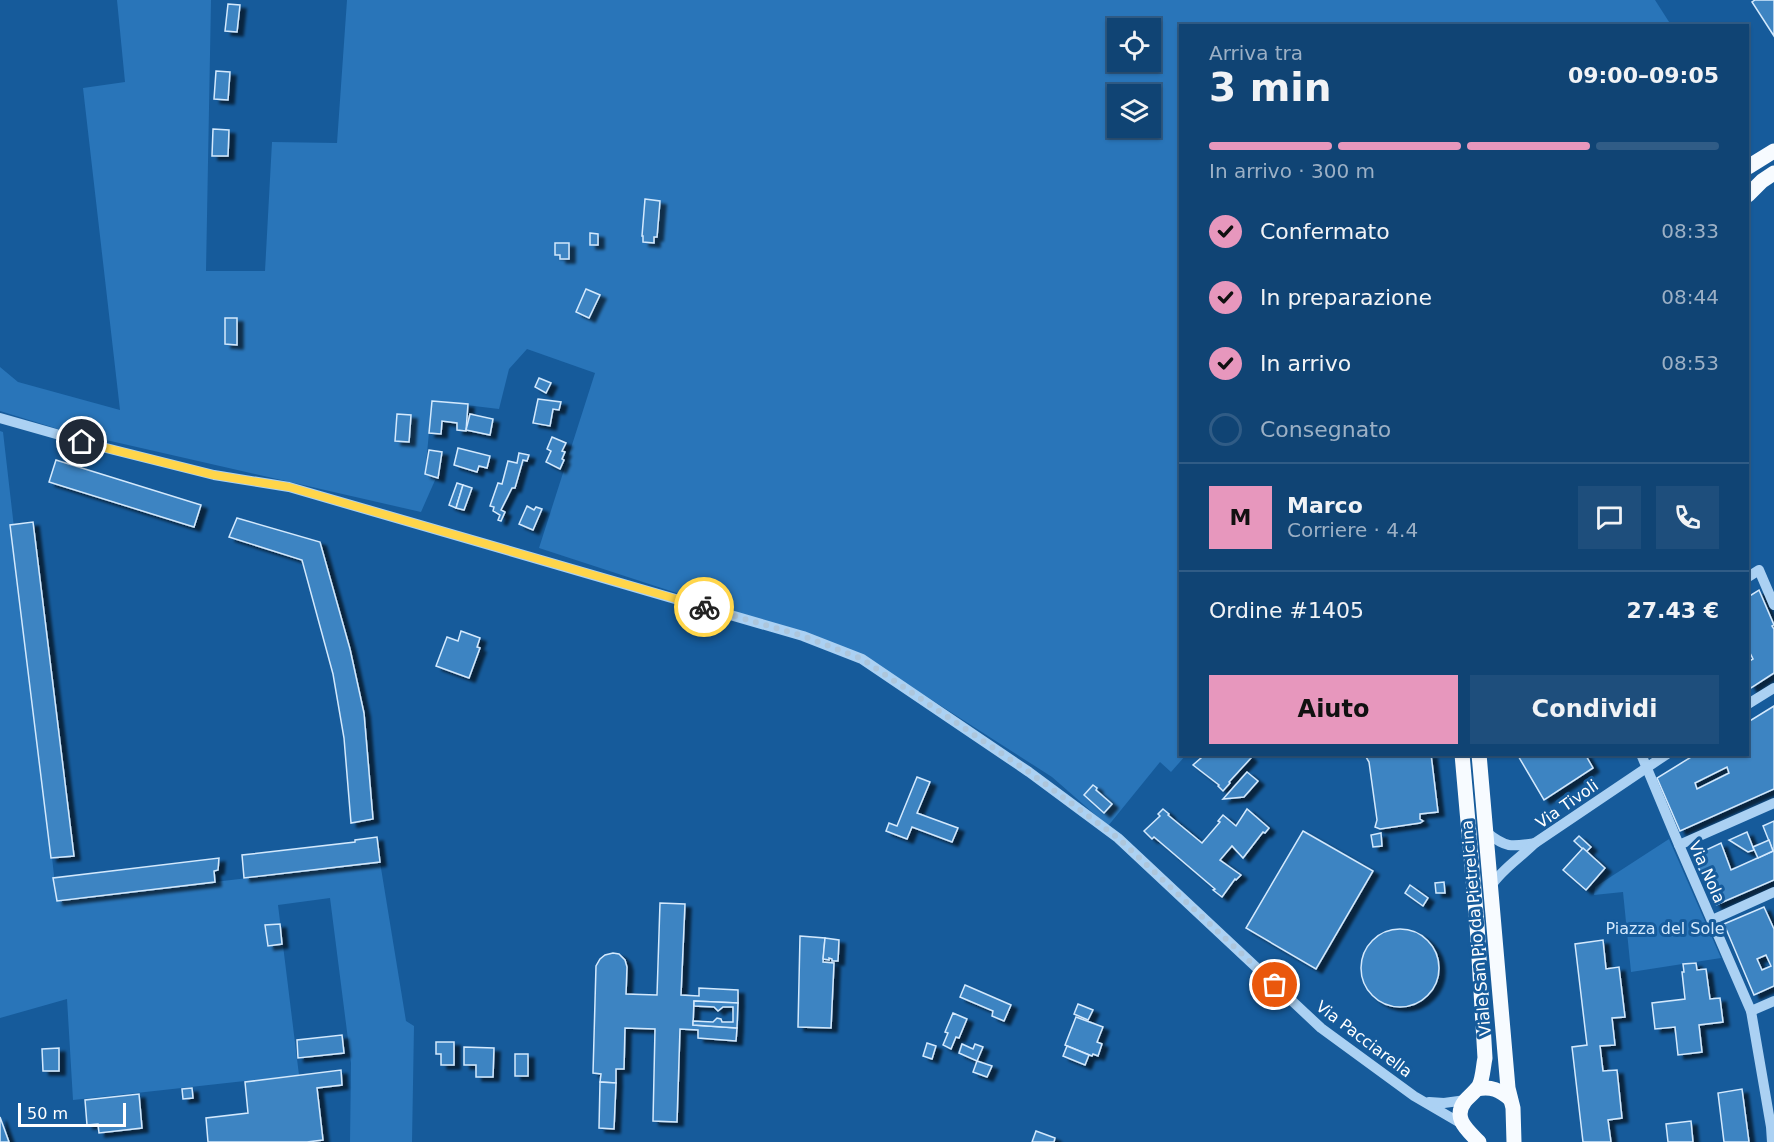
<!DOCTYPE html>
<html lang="it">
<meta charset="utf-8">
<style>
body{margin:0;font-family:"DejaVu Sans",sans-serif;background:#1e4e7c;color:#f1f3f6;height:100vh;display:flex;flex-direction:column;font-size:22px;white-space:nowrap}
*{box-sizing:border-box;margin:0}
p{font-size:20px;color:#9cb0c5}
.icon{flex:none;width:33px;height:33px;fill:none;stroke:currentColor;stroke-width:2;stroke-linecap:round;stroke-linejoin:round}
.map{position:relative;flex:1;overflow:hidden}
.drawer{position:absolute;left:1179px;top:24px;width:570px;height:732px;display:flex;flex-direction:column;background:#104474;border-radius:0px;box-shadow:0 2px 4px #0004,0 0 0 2px #305c86}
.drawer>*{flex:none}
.fabs{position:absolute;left:1107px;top:18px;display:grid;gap:12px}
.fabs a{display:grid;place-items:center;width:54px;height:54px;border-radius:0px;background:#104474;box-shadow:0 2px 4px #0004,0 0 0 2px #305c86;font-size:30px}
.scale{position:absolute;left:18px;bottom:15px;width:108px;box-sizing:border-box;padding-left:6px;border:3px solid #fff;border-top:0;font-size:16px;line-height:21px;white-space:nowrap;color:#fff;-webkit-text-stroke:4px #165b9b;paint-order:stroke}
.pin{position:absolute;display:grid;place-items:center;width:51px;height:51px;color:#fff;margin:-26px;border:3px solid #fff;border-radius:50%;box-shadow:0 2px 6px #0007}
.courier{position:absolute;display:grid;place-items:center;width:60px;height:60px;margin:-30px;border:4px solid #ffd54a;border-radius:50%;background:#fff;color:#222;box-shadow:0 2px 8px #0007}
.overview em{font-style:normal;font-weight:800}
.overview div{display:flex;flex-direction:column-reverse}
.overview{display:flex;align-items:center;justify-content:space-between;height:102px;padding:0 30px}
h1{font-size:39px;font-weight:800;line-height:45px}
.bar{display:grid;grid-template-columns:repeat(4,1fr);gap:9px 6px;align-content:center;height:72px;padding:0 30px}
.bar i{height:8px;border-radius:4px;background:#305c86}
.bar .selected{background:#e797bd}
.bar p{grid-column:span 4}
.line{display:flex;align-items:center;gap:15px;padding:0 30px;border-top:2px solid #305c86}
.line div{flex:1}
.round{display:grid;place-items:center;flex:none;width:63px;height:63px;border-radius:0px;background:#1e4e7c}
ol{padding:0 30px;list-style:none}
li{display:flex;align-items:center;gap:18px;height:66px}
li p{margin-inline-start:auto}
li .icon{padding:6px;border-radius:50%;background:#e797bd;color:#111;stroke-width:4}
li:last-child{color:#9cb0c5}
li i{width:33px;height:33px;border:3px solid #305c86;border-radius:50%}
.action{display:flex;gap:12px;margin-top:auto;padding:12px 30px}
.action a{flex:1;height:69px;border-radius:0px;background:#e797bd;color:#111;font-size:24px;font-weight:800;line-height:69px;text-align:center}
.action a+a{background:#1e4e7c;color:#f1f3f6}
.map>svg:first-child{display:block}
.green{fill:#2975b9;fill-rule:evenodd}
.building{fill:#3e84c2;stroke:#d3e9fd;stroke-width:1.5;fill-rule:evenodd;filter:url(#shadow)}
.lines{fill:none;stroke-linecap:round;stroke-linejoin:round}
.minor{stroke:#abd1f3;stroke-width:10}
.major{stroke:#f7fbff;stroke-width:15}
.done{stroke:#adc6dc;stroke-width:6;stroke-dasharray:0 10.8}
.route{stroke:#ffd54a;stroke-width:8}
.labels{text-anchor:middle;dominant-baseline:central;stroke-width:6;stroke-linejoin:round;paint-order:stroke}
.street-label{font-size:16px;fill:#fff;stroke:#165b9b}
.park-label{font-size:16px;fill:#d3e9fd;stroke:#165b9b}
</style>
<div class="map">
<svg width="1774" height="1142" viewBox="0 0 1774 1142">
<defs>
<filter id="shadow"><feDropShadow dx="6" dy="4" stdDeviation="1.5" flood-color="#0009"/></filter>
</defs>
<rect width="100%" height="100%" fill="#165b9b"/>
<g class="green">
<path d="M117,0H211L206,271H265L272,142L337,143L347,0H1655L1671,25L1180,26V754L1186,755L1171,772L1160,762L1108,826L1052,777L857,652L539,548L595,373L527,349L509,369L499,409L432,401L425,474L436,478L421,512L58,429L0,411V367L18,382L120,410L83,88L125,82ZM1118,28H1150V62H1118ZM1118,94H1150V128H1118Z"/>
<path d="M0,431L3,432L57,901L380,862L406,1021L414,1026L412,1142H350L351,1063L330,898L278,905L299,1075L73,1100L67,999L0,1018Z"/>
<path d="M1669,839L1721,958L1631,972L1623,892L1594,895L1595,887Z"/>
</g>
<g class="building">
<path d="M1755,0H1774V36L1752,2Z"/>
<path d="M228,4L240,5L237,32L225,31Z"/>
<path d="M216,71L230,72L228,100L214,99Z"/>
<path d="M213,129L229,130L228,156H212Z"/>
<path d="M645,199L660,201L657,237H654V243L643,242V236H642Z"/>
<path d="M590,233L598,234V245H590Z"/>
<path d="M555,243H569V259H560V255H555Z"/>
<path d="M586,289L600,295L589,318L576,312Z"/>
<path d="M225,318H237V345L225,344Z"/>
<path d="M539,378L551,383L546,393L535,387Z"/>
<path d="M538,399L561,402L559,410L553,409L550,426L533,423Z"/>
<path d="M432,401L468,404L466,431L457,430V423L442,421L441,434L429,433Z"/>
<path d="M397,414L411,415L409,442L395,441Z"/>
<path d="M470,414L493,419L490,435L466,430Z"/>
<path d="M552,437L566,443L562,451L565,452L562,459L564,460L560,469L546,462L551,451L547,449Z"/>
<path d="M458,448L490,456L487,468L479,466L477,472L454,465Z"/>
<path d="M429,450L442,452L438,478L425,474Z"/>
<path d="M519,453L529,455L527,461L523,460L515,488H512L501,510L505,512L501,521L498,520L500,515L493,511L494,507L490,506L498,483L502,484L508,461L517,463Z"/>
<path d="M56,460L201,505L194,527L49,482Z"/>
<path d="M457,483L463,485L456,508L449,505Z"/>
<path d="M463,485L472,488L464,510L456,508Z"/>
<path d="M527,506L534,510L536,507L542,509L533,530L519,524Z"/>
<path d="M237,518L320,542L350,649L364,713L373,819L351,823L344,738L333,674L302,560L229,537Z"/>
<path d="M33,522L74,856L51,858L10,525Z"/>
<path d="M1759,590L1774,625L1772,626L1774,629V673L1751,688L1748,682V662L1753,659L1748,649V597Z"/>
<path d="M461,631L480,638L477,647L480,648L469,678L436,666L447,637L458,641Z"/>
<path d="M1774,706V789L1680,831L1657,778L1696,754H1748V722ZM1727,767L1729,773L1697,789L1695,783Z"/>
<path d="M1200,754H1247L1251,758L1229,782L1230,783L1223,791L1218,786L1219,785L1193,765L1202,757Z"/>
<path d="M1368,754H1412V756L1431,754L1438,812L1420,814V819L1423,821L1420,823L1380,829L1375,827L1377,820L1369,762L1366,757Z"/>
<path d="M1517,754H1585L1593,768L1544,800Z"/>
<path d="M1247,772L1258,781L1244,797L1223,799Z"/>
<path d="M917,777L930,782L917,813L958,828L952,842L912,827L907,839L886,831L889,823L897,826Z"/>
<path d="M1093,785L1097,788L1096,790L1112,804L1104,813L1084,795Z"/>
<path d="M1163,809L1169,814L1168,815L1202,843L1220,822L1218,821L1223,815L1236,826L1247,809L1269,828L1265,833L1263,832L1243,858L1232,846L1220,860L1241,875L1236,880L1235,879L1222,897L1213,890L1215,889L1154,837L1152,839L1144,831L1160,816L1158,814Z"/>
<path d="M1774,821V880L1716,905L1693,856L1721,843L1731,870L1773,851L1763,826Z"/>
<path d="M1303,831L1373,871L1316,969L1246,928Z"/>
<path d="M1747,832L1754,850L1748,852L1729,840Z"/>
<path d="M1381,833L1382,846L1373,847L1371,835Z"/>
<path d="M1579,836L1591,847L1586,852L1574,841Z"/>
<path d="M377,837L380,862L244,878L242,855L355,842V840Z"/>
<path d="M1769,840L1773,851L1758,858L1753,847Z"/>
<path d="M1583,848L1605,868L1586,890L1563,870Z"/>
<path d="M219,858L218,870L214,871L215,882L57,901L53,878Z"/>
<path d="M1444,882L1445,893H1436L1435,883Z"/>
<path d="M1410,885L1428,898L1423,906L1405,893Z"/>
<path d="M660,903L685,904L681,995L699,996V988L738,990V1003L694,1001L693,1025L737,1028L736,1041L698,1038V1030L680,1029L677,1122L653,1121L655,1029L625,1028L624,1069H616V1083L600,1082L601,1074L593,1073L596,966L600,959L605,955L613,953L619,954L625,960L627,967L626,994L657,995Z"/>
<path d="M1764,907L1774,929V986L1754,995L1724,924ZM1766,955L1771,966L1762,970L1757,959Z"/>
<path d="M280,924L282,944L268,946L265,925Z"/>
<circle cx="1400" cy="968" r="39"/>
<path d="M800,936L825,938L823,962L834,963L831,1028L798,1027Z"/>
<path d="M825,938L839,940L838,961H832V959L829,958V960L823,959Z"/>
<path d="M1603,940L1606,969L1619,967L1625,1017L1612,1018L1615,1045L1600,1046L1603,1071L1617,1070L1622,1118L1608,1120L1611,1142H1583L1572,1047L1587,1045L1575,944Z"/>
<path d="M1696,963L1697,970L1706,969L1710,999L1720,998L1723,1022L1699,1025L1702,1052L1678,1055L1675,1027L1655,1029L1652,1003L1685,999L1682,972H1684L1683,964Z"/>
<path d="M965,985L1011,1005L1004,1021L992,1016L993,1011L960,997Z"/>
<path d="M694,1001L738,1003L737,1028L693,1025V1021L713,1022L717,1018L721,1019L722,1022H733V1007H723L718,1011L714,1007L694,1006Z"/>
<path d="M1078,1004L1093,1010L1088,1020L1074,1014Z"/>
<path d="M953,1013L967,1019L959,1038L956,1037L951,1049L943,1045L948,1033L945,1032Z"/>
<path d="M1076,1017L1103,1027L1097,1042L1102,1044L1098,1056L1093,1054L1092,1056L1065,1045Z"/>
<path d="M342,1035L344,1053L298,1058L297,1040Z"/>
<path d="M436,1042H454V1065H441V1054H436Z"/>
<path d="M927,1043L936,1046L932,1059L923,1056Z"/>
<path d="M962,1044L973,1049L975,1044L983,1047L977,1061L959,1053Z"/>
<path d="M1067,1046L1089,1055L1085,1065L1063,1056Z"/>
<path d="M464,1047L494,1048L493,1077H476V1065H464Z"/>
<path d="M59,1048V1071H43L42,1049Z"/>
<rect x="515" y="1054" width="13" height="22"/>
<path d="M977,1061L992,1066L987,1077L973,1072Z"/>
<path d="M341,1070L342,1085L317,1088L323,1140L307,1142H208L206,1118L248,1113L245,1082Z"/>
<path d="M600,1082L616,1083L614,1129L599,1128Z"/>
<path d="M192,1088L193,1098L183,1099L182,1089Z"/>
<path d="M1742,1089L1749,1142H1724L1718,1093Z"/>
<path d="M139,1094L142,1128L99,1133L98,1124L87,1125L85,1100Z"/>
<path d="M0,1117L9,1142H0Z"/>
<path d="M1691,1121L1693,1142H1668L1666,1124Z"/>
<path d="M1036,1131L1055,1138L1054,1142H1032Z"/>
</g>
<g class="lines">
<g class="minor">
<path d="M0,418L102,447L214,475L289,487L803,636L862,659L1029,772L1118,838L1321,1028L1414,1096L1462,1124"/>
<path d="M1748,577L1759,570L1774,605"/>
<path d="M1748,704L1774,688"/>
<path d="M1641,754L1679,845L1751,1011L1771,1127L1772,1142"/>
<path d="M1486,832C1506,848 1511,847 1535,843"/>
<path d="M1679,845L1774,803"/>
<path d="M1491,886C1502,869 1520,858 1535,843L1667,754"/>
<path d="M1712,920L1774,892"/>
<path d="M1751,1011L1774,1001"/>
<path d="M1429,1102L1444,1103L1466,1100"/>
</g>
<g class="major">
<path d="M1748,167L1774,151"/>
<path d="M1748,195L1762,181L1774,173"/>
<path d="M1462,754L1477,924L1485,1058C1483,1067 1483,1078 1479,1086C1475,1092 1469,1096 1465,1101C1452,1118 1467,1130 1479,1142"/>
<path d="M1479,754L1508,1088L1513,1108L1514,1142"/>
<path d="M1477,1089C1491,1086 1500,1090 1510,1099"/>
</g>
</g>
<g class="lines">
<path class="done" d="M704,607L803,636L862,659L1029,772L1118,838L1275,985"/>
<path class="route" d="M82,442L214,475L289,487L704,607"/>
</g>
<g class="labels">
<g class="street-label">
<text transform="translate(1567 804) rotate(-35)">Via Tivoli</text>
<text transform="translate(1707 872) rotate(66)">Via Nola</text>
<text transform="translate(1476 928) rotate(-95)">Viale San Pio da Pietrelcina</text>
<text transform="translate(1364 1039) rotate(37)">Via Pacciarella</text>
</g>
<g class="park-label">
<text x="1665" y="928">Piazza del Sole</text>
</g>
</g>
</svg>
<div class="fabs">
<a><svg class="icon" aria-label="locate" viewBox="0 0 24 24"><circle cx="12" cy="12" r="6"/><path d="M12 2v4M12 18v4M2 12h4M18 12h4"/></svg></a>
<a><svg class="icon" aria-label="layers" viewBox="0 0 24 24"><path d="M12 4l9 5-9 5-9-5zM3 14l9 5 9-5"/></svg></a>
</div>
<div class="scale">50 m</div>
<div class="pin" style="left:1275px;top:985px;background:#ea580c"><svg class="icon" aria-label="bag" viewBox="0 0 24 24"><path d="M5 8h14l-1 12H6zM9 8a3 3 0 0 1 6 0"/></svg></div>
<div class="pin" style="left:82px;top:442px;background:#1f2937"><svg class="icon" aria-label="home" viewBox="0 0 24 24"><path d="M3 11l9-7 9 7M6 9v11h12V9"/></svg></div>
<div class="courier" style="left:704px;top:607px"><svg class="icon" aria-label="bike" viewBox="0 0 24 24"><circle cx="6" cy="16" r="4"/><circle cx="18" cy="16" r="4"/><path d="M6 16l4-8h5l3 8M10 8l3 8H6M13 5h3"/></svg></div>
<section class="drawer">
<div class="overview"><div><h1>3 min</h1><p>Arriva tra</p></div><em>09:00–09:05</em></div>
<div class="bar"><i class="selected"></i><i class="selected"></i><i class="selected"></i><i></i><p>In arrivo · 300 m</p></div>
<ol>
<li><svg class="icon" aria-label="check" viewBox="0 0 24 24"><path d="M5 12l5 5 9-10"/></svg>Confermato<p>08:33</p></li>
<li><svg class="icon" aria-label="check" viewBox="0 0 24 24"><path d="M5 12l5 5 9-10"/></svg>In preparazione<p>08:44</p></li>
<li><svg class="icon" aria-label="check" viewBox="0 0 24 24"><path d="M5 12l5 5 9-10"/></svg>In arrivo<p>08:53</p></li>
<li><i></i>Consegnato</li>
</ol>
<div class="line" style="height:108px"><b class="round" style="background:#e797bd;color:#111">M</b><div><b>Marco</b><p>Corriere · 4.4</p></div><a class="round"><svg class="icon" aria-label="chat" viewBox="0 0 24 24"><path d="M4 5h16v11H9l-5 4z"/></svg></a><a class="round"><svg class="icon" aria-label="phone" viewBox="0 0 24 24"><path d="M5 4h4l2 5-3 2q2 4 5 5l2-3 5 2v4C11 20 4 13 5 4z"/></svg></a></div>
<div class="line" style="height:78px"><div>Ordine #1405</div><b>27.43 €</b></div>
<div class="action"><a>Aiuto</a><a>Condividi</a></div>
</section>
</div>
